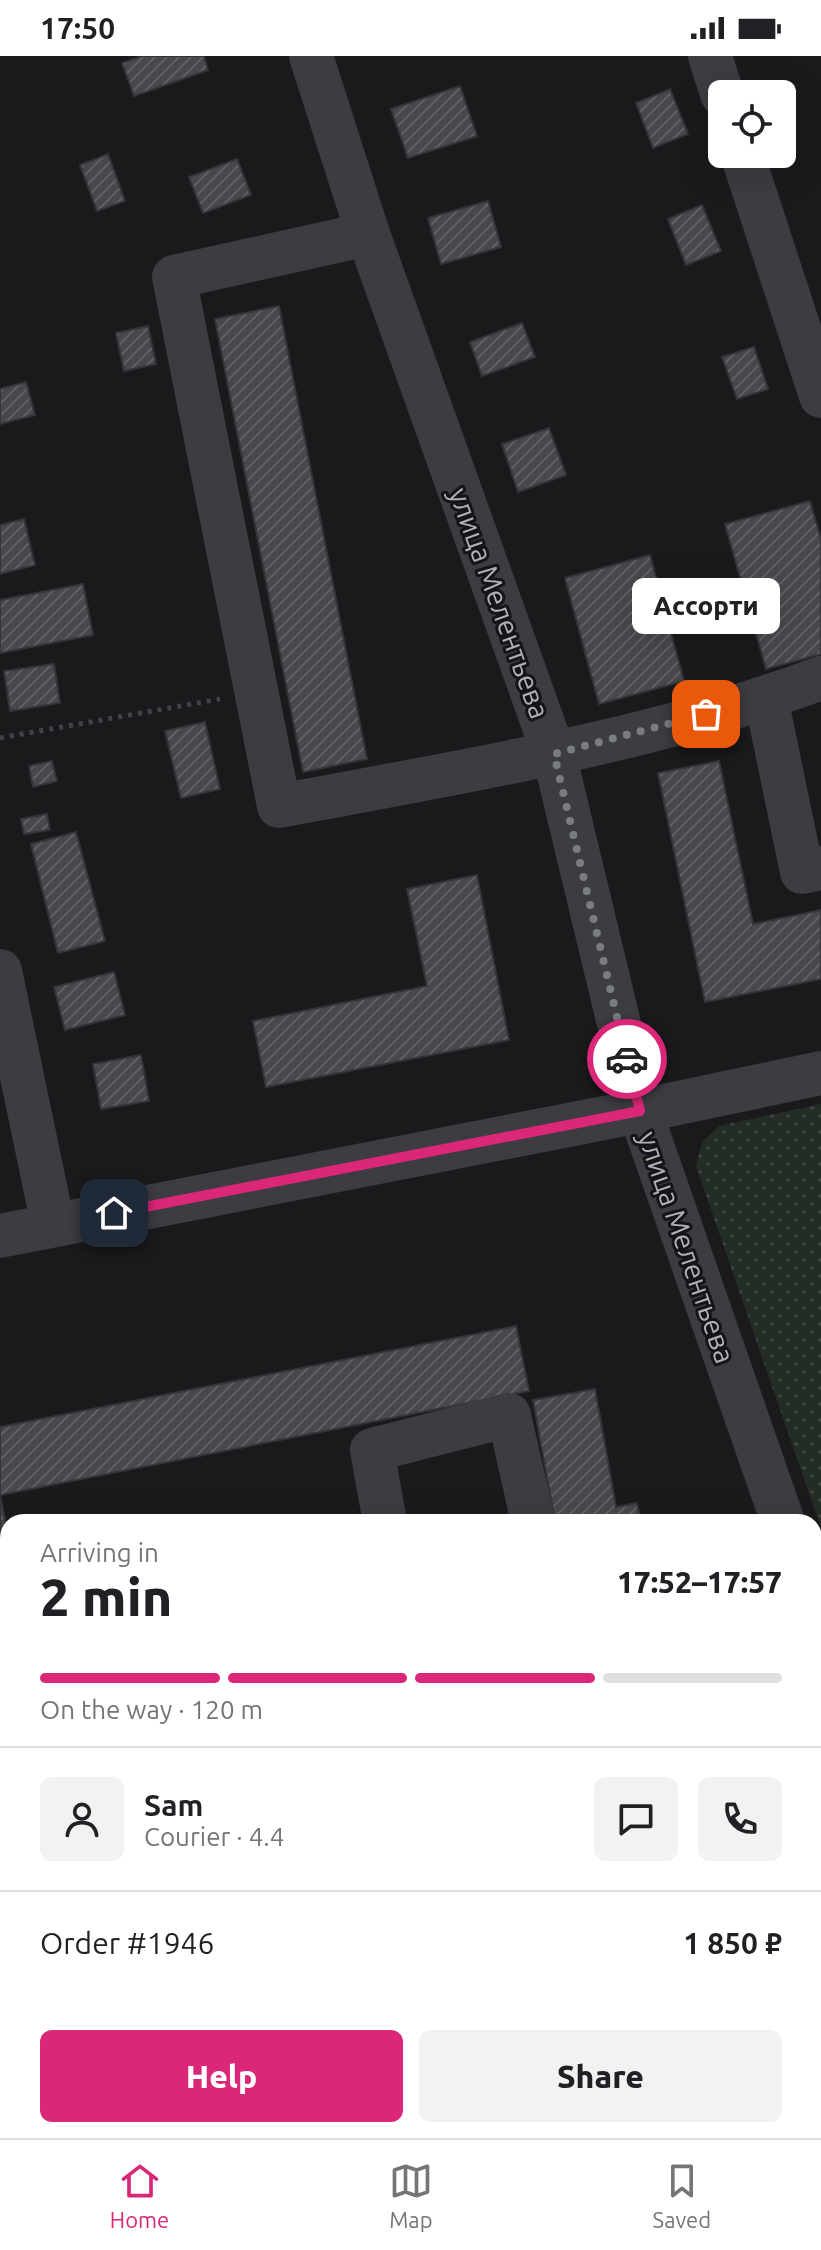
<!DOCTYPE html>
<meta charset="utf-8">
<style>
body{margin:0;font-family:Ubuntu,sans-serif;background:#f2f2f2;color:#202124;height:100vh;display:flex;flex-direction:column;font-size:30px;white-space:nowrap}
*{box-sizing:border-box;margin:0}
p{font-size:26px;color:#757577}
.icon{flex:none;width:44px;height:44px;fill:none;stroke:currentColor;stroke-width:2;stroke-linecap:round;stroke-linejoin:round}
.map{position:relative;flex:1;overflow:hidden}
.details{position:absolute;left:0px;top:1458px;width:822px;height:624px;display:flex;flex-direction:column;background:#fff;border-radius:24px 24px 0 0;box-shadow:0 8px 32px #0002}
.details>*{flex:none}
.fabs{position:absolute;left:708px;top:24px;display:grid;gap:16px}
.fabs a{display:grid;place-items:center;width:88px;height:88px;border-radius:12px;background:#fff;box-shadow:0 8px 32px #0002;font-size:40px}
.pin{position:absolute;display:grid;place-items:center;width:68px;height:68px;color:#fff;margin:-34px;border-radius:16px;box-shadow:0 4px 12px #0006}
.courier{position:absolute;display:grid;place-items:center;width:80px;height:80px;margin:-40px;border:6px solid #db2777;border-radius:50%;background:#fff;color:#222;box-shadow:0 2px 10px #0007}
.bubble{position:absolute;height:56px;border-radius:12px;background:#fff;box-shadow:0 8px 32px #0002;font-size:26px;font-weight:800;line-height:56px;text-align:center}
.overview em{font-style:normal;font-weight:800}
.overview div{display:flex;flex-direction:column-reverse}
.overview{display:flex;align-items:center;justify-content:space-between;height:136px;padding:0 40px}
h1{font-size:52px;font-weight:800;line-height:60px}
.bar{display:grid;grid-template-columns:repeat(4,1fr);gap:12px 8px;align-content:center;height:96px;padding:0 40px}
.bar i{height:10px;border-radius:6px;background:#e0e0e0}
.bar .current{background:#db2777}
.bar p{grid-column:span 4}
.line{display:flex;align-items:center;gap:20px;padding:0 40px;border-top:2px solid #e0e0e0}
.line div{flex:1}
.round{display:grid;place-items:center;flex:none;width:84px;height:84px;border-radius:12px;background:#f2f2f2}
.button{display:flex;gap:16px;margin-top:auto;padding:16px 40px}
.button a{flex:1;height:92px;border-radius:12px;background:#db2777;color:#fff;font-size:32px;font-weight:800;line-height:92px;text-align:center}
.button a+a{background:#f2f2f2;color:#202124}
.status{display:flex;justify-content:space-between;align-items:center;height:56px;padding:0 40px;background:#fff;direction:ltr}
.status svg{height:22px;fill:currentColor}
.menu{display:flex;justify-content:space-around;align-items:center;height:112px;border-top:2px solid #e0e0e0;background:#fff;font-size:22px;color:#757577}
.menu a{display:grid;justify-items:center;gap:4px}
.menu .current{color:#db2777}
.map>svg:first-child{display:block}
.park{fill:url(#park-dots)}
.building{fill:url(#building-hatch);stroke:#353438;stroke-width:2}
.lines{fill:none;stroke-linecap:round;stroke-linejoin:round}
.path{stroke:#424348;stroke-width:5;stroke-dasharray:4 6;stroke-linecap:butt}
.minor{stroke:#3c3c41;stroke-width:44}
.done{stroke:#7a7c83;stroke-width:8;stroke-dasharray:0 14.4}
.route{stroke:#db2777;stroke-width:10}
.labels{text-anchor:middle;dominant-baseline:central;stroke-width:6;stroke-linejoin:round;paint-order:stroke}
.street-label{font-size:28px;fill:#aeb1ba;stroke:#151517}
</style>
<div class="status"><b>17:50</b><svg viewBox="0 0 49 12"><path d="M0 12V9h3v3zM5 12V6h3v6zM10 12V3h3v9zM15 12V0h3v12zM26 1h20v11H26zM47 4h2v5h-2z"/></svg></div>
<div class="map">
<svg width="821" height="2082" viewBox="0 0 821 2082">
<defs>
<pattern id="park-dots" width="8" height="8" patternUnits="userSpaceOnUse" patternTransform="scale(2)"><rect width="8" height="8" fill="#242c26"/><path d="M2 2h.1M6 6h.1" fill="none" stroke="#414843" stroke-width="1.8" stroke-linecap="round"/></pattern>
<pattern id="building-hatch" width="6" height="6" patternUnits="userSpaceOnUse" patternTransform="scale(2)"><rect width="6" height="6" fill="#48474c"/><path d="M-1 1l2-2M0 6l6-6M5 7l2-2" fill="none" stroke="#605f64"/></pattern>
</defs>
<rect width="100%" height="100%" fill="#1a1a1c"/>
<path class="park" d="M821,1048V1472L696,1110L702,1086L719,1070Z"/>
<g class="building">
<path d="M142,0H204L208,14L134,40L122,7Z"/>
<path d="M460,30L477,80L408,102L391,53Z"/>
<path d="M670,33L688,78L653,92L636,47Z"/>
<path d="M108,98L125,145L97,155L80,109Z"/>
<path d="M237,103L251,139L203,157L189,121Z"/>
<path d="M488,145L501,191L441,208L428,162Z"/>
<path d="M702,149L721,195L686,209L668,163Z"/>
<path d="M279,250L367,703L303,716L215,263Z"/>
<path d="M522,267L535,301L482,320L470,286Z"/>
<path d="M148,270L156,308L124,315L116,277Z"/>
<path d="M754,291L768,333L737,343L722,301Z"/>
<path d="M26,326L35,359L0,368V333Z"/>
<path d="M549,372L566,419L518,436L502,388Z"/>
<path d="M810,445L821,483V598L766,613L725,468Z"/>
<path d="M24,463L35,509L0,518V469Z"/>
<path d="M650,499L684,625L599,648L565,522Z"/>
<path d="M83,528L93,579L0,597V544Z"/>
<path d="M54,608L60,647L10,655L4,615Z"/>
<path d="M205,666L220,733L181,742L165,675Z"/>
<path d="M52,705L57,725L33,731L29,710Z"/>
<path d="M719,705L753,868L821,854V923L705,946L658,717Z"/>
<path d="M47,758L50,774L24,778L21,763Z"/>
<path d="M76,776L105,885L58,897L31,788Z"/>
<path d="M477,819L509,984L266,1031L253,965L427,930L407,833Z"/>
<path d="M114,916L125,959L65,974L54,931Z"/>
<path d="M141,999L149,1045L101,1053L93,1008Z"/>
<path d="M516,1270L529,1335L0,1439V1371Z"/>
<path d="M595,1333L616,1451L637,1447L641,1466H555L533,1344Z"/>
<path d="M0,1439L8,1479V1561L0,1563Z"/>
<path d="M8,1893V1924L1,1894Z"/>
<path d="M814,1925L821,1946V1978L814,1981Z"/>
<path d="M466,2074H512L515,2082H468Z"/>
<path d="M570,2074H628L631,2082H573Z"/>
</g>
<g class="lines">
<path class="path" d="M0,682L220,643"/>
<g class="minor">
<path d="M311,0L368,178L554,698L640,1055L783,1466"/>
<path d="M710,0L722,38"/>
<path d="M742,98L821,340"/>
<path d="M368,178L174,221L279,750C459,716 649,686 821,622"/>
<path d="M766,642L802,816L821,812"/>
<path d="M0,915L53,1169"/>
<path d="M0,1180L640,1055L821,1017"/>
<path d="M385,1466L372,1394L509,1359L533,1466"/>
<path d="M814,1560L821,1582"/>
<path d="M245,2074L246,2082"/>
</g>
</g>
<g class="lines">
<path class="done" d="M627,1003L554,698L706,658"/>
<path class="route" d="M114,1157L640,1055L627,1003"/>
</g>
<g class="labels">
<g class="street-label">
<text transform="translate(500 547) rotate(70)">улица Мелентьева</text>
<text transform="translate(687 1191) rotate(71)">улица Мелентьева</text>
</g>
</g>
</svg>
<div class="fabs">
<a><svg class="icon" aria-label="locate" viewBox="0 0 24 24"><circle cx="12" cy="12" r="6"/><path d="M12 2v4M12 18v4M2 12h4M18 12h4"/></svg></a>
</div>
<div class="pin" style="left:706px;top:658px;background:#ea580c"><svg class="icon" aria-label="bag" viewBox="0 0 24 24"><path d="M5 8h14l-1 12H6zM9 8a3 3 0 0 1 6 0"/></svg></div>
<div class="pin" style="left:114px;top:1157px;background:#1f2937"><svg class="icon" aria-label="home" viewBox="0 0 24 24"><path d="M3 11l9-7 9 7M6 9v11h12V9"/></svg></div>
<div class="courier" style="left:627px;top:1003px"><svg class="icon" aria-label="car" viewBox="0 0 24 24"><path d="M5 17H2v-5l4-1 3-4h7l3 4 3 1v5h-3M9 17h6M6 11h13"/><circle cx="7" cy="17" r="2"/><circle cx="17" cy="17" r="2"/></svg></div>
<div class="bubble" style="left:632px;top:522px;width:148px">Ассорти</div>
<section class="details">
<div class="overview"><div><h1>2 min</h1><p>Arriving in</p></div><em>17:52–17:57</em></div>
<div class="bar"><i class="current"></i><i class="current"></i><i class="current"></i><i></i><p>On the way · 120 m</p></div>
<div class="line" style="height:144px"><a class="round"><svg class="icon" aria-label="person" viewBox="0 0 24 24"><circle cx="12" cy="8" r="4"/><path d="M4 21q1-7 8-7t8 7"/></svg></a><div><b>Sam</b><p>Courier · 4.4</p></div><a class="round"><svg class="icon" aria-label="chat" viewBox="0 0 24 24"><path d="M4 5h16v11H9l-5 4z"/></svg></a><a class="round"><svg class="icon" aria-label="phone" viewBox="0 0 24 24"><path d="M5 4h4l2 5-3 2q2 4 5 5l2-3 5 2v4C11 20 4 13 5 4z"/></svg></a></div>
<div class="line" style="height:104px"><div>Order #1946</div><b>1 850 ₽</b></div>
<div class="button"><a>Help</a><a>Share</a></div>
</section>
</div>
<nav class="menu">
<a class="current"><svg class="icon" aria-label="home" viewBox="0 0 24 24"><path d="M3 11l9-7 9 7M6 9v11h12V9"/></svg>Home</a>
<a><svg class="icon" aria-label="map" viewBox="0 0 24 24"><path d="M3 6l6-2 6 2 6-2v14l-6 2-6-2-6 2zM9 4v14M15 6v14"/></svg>Map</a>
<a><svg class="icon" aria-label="saved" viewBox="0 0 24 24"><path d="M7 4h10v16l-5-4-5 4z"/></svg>Saved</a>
</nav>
